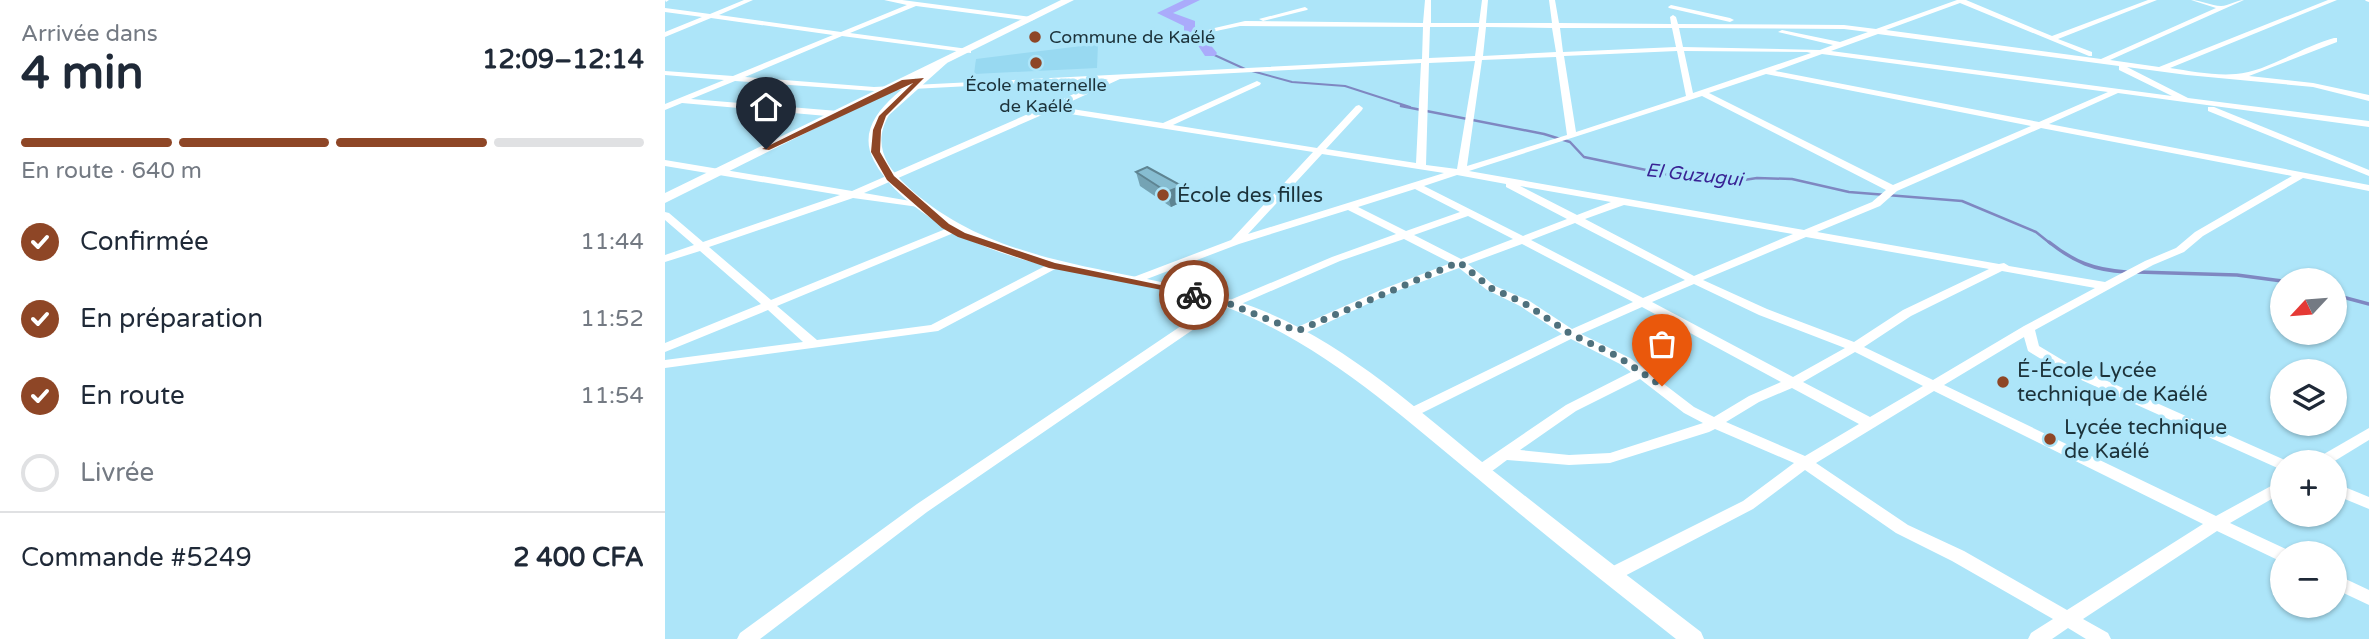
<!DOCTYPE html>
<html lang="fr">
<meta charset="utf-8">
<style>
body{margin:0;font-family:"Varela Round",sans-serif;background:#f2f2f3;color:#1f2937;height:100vh;display:flex;flex-direction:column;font-size:26px;white-space:nowrap}
*{box-sizing:border-box;margin:0}
p{font-size:23px;color:#747a83}
.icon{flex:none;width:38px;height:38px;fill:none;stroke:currentColor;stroke-width:2;stroke-linecap:round;stroke-linejoin:round}
.map{position:relative;flex:1;overflow:hidden}
.sheet{display:flex;flex-direction:column;background:#fff;width:665px}
.sheet>*{flex:none}
.needle{width:46px;rotate:244deg}
.tools{position:absolute;left:1605px;top:268px;display:grid;gap:14px}
.tools a{display:grid;place-items:center;width:77px;height:77px;border-radius:50%;background:#fff;box-shadow:0 2px 5px #0004;font-size:35px}
.pin{position:absolute;display:grid;place-items:center;width:60px;height:60px;color:#fff;margin:-72px -30px;border-radius:50% 50% 50% 0;rotate:-45deg;box-shadow:0 0 7px #0007}
.pin .icon{rotate:45deg}
.courier{position:absolute;display:grid;place-items:center;width:70px;height:70px;margin:-35px;border:5px solid #8e4626;border-radius:50%;background:#fff;color:#222;box-shadow:0 2px 9px #0007}
.head em{font-style:normal;font-weight:700}
.head div{display:flex;flex-direction:column-reverse}
.head{display:flex;align-items:center;justify-content:space-between;height:119px;padding:0 21px}
h1{font-size:46px;font-weight:700;line-height:52px}
.bar{display:grid;grid-template-columns:repeat(4,1fr);gap:10px 7px;align-content:center;height:84px;padding:0 21px}
.bar i{height:9px;border-radius:5px;background:#e0e1e3}
.bar .selected{background:#8e4626}
.bar p{grid-column:span 4}
.line{display:flex;align-items:center;gap:18px;padding:0 21px;border-top:2px solid #e0e1e3}
.line div{flex:1}
ol{padding:0 21px;list-style:none}
li{display:flex;align-items:center;gap:21px;height:77px}
li p{margin-inline-start:auto}
li .icon{padding:7px;border-radius:50%;background:#8e4626;color:#fff;stroke-width:4}
li:last-child{color:#747a83}
li i{width:38px;height:38px;border:4px solid #e0e1e3;border-radius:50%}
main{display:flex;flex:1;min-height:0}
.map>svg:first-child{display:block}
.built{fill:#98d9f1}
.lines{fill:none;stroke-linecap:round;stroke-linejoin:round}
.stream-far2{stroke:#7f87c1;stroke-width:2}
.stream-far1{stroke:#7f87c1;stroke-width:2.5}
.stream{stroke:#7f87c1;stroke-width:3.5}
.river{fill:#aaabfb;fill-rule:evenodd}
.minor{fill:#fff;fill-rule:evenodd}
.tertiary{fill:#fff;fill-rule:evenodd}
.secondary{fill:#fff;fill-rule:evenodd}
.wall{fill:#74a3b4}
.shaded-wall{fill:#5e8492}
.building{fill:#87bdd1;stroke:#5e8492;stroke-width:2}
.route{fill:#8e4626}
.done{stroke:#4f717d;stroke-width:7;stroke-dasharray:0 12.6}
.poi-dot{fill:#8e4626;stroke:#ade5f9;stroke-width:2.5}
.labels{text-anchor:middle;dominant-baseline:central;stroke-width:7;stroke-linejoin:round;paint-order:stroke}
.far-poi-label{font-size:18px;fill:#1c323a;stroke:#ade5f9;text-anchor:start}
.far-water-label{font-size:19px;font-style:italic;fill:#392394;stroke:#ade5f9}
.poi-label{font-size:21px;fill:#1c323a;stroke:#ade5f9;text-anchor:start}
</style>
<main>
<section class="sheet">
<div class="head"><div><h1>4 min</h1><p>Arrivée dans</p></div><em>12:09–12:14</em></div>
<div class="bar"><i class="selected"></i><i class="selected"></i><i class="selected"></i><i></i><p>En route · 640 m</p></div>
<ol>
<li><svg class="icon" aria-label="check" viewBox="0 0 24 24"><path d="M5 12l5 5 9-10"/></svg>Confirmée<p>11:44</p></li>
<li><svg class="icon" aria-label="check" viewBox="0 0 24 24"><path d="M5 12l5 5 9-10"/></svg>En préparation<p>11:52</p></li>
<li><svg class="icon" aria-label="check" viewBox="0 0 24 24"><path d="M5 12l5 5 9-10"/></svg>En route<p>11:54</p></li>
<li><i></i>Livrée</li>
</ol>
<div class="line" style="height:91px"><div>Commande #5249</div><b>2 400 CFA</b></div>
</section>
<div class="map">
<svg width="1704" height="639" viewBox="0 0 1704 639">
<rect width="100%" height="100%" fill="#ade5f9"/>
<path class="built" d="M433,44L432,68L309,74L311,59Z"/>
<g class="lines">
<g class="stream-far2">
<path d="M545,53L580,69"/>
<path d="M587,71L627,82L680,86L745,107"/>
</g>
<path class="stream-far1" d="M736,106L879,134L905,142L919,157L1005,175L1066,182L1092,178L1127,179L1184,192L1297,201L1371,232L1386,244"/>
<g class="stream">
<path d="M1384,242C1409,262 1429,270 1461,272"/>
<path d="M1472,272L1572,275L1617,281"/>
<path d="M1670,295L1704,304"/>
</g>
<path class="river" d="M519,0H535L508,13L530,21V31L540,38L552,53L550,56H540L532,44L519,35V26L492,13Z"/>
<g class="minor">
<path d="M0,0H4L1,2Z"/>
<path d="M79,0H88L54,15L176,32L242,5L219,0H237L366,17L370,19L366,21L251,6L185,33L303,49H306V53L177,36L80,77L209,87L757,59L758,27L575,26L532,35L528,33L580,21L758,23L760,0H766V23H814L817,0H823L821,23H887L884,0H890L894,23L1006,24L1005,17L1008,15L1011,17L1013,24L1179,25L1211,29L1292,0H1301L1387,36L1483,0H1492L1393,39L1427,52V56H1424L1295,3L1221,30L1436,59L1551,8L1526,0C1536,0 1546,6 1556,6C1564,6 1571,0 1579,0L1445,60L1494,67L1663,0H1672L1505,68C1525,71 1550,76 1571,74C1601,72 1638,46 1669,38H1672V42L1584,76L1648,83L1704,95V101L1648,87L1522,75L1462,67L1523,98L1704,121V127L1453,93L1384,124L1704,185V191L1638,178L1538,236L1519,252L1488,265L1370,330L1374,346L1404,364L1622,461L1617,462V470L1394,370L1363,351L1359,337L1279,385L1551,516L1617,480V493L1565,523L1623,550L1624,553H1617V562L1552,531L1418,619L1443,633L1446,639H1421L1403,628L1387,639H1363L1366,633L1388,619L1287,561L1231,533L1140,470L1088,509L952,580L946,582L940,580L938,575L940,570L1078,501L1129,463L1050,429L1044,432L945,463L904,465L842,460C833,466 822,478 810,475L808,471L810,467L901,405L966,372L955,364L906,339L751,416H741L739,413L741,410L897,334L855,306L822,290L794,268L726,293L636,335H628L626,332L628,329L718,289L786,263L739,239L675,261L569,307H561L262,512L95,639H72L75,633L252,504L556,299L565,300L667,257L731,234L683,210L574,244L474,282H466L464,280L466,278L566,240L648,152L386,111L199,193L257,203L261,204V208L188,198L44,247L106,300L283,228H291L292,230L291,232L112,306L152,340L266,325L384,264H392L394,266L392,268L273,331L0,368V360L138,342L103,310L0,352V343L96,304L35,251L0,262V255L29,245L0,220V212L4,213L38,242L175,195L0,166V160L187,191L443,79L209,91L70,81L26,99L173,111L177,114L173,117L17,103L0,110V104L59,80L0,75V71L68,76L168,35L46,18L0,37V32L37,17L0,12V8L45,14ZM765,27H814L810,56L764,58ZM821,27L887,28L891,52L818,56ZM895,28H1007L1011,47L898,52ZM1014,28L1179,29L1203,32L1175,42L1117,30L1113,32L1168,45L1155,50L1018,47ZM1213,34L1454,66V70L1507,96L1166,51ZM1012,51L1021,96L911,132L899,56ZM1019,51L1142,52L1146,53L1028,93ZM1157,54L1443,92L1374,122L1110,71ZM891,57L902,135L802,166L817,60ZM810,61L792,169L761,165L764,63ZM756,63L751,163L661,149L697,110L698,108L694,105L691,106L652,148L508,125L595,85L596,83L592,81L498,123L394,107L455,79ZM1101,74L1366,126L1228,185L1044,93ZM1037,96L1221,190L1207,202L1139,230L804,171ZM1376,128L1627,176L1530,232L1511,248L1480,261L1440,282L1344,266L1339,263L1334,264L1152,232L1215,206L1232,191ZM657,154L779,173L583,234ZM792,175L841,184V187L902,219L858,236L759,186ZM855,186L946,202L912,215ZM750,189L795,212L741,231L693,207ZM959,205L1128,234L1029,276L920,219ZM803,216L848,239L796,259L749,235ZM910,223L1020,280L978,298L866,240ZM1141,237L1324,269L1238,310L1189,342L1102,309L1038,280ZM857,244L968,302L907,329L863,300L830,286L803,264ZM1337,271L1430,288L1359,326L1268,380L1199,347L1246,316ZM1029,284L1094,315L1180,348L1128,377L987,302ZM977,307L1116,382L1084,396L1049,417L1029,407L965,358L916,334ZM1190,352L1258,386L1205,417L1138,382ZM975,379L1019,413L1038,423L945,453L904,455L855,450L911,411ZM1127,388L1194,424L1140,456L1061,422L1094,402ZM1269,391L1538,524L1402,610L1299,551L1243,525L1151,463Z"/>
<path d="M1700,0H1704V2L1701,1Z"/>
<path d="M1006,5L1065,18L1069,20L1065,22L1004,8L1003,7Z"/>
<path d="M640,7L643,9L642,10L598,21L594,19Z"/>
<path d="M1543,107H1549L1704,170V176L1543,111Z"/>
<path d="M1704,428V440L1668,462H1650L1652,458Z"/>
<path d="M1670,483L1704,497V509L1670,495Z"/>
<path d="M1670,574L1704,590V605L1670,589Z"/>
</g>
<path class="tertiary" d="M273,61L282,63L224,115C208,142 219,165 241,185C331,270 459,265 571,301C667,331 746,404 822,466C893,522 964,577 1036,632L1039,639H1011C944,586 877,533 812,478C735,415 660,346 566,309C461,268 354,282 257,212C238,198 220,182 209,161C185,116 246,85 273,61Z"/>
<path class="secondary" d="M396,0H409L0,203V193Z"/>
</g>
<path class="wall" d="M471,172L521,200L506,207L475,186Z"/>
<path class="shaded-wall" d="M517,186L521,200L506,207L502,192Z"/>
<path class="building" d="M482,167L517,186L502,192L471,172Z"/>
<path class="route" d="M259,78L221,116L216,130L215,152L229,176L284,224L300,233L390,263L529,292L535,295L533,297L384,268L293,237L277,228L222,180L206,152L208,130L214,116L248,83L104,150L97,149L237,80Z"/>
<g class="lines">
<path class="done" d="M529,295L565,304L632,331L794,262L826,288L859,303L904,333L952,356L997,386"/>
</g>
<g class="poi-dot">
<circle cx="370" cy="37" r="7"/>
<circle cx="371" cy="63" r="7"/>
<circle cx="498" cy="195" r="7"/>
<circle cx="1338" cy="382" r="7"/>
<circle cx="1385" cy="439" r="7"/>
</g>
<g class="labels">
<g class="far-poi-label">
<text x="384" y="37">Commune de Kaélé</text>
<text x="371" y="85" text-anchor="middle">École maternelle<tspan x="371" dy="21">de Kaélé</tspan></text>
</g>
<g class="far-water-label">
<text transform="translate(1029 175) rotate(6)">El Guzugui</text>
</g>
<g class="poi-label">
<text x="512" y="195">École des filles</text>
<text x="1352" y="370">É-École Lycée<tspan x="1352" dy="24">technique de Kaélé</tspan></text>
<text x="1399" y="427">Lycée technique<tspan x="1399" dy="24">de Kaélé</tspan></text>
</g>
</g>
</svg>
<div class="tools">
<a><svg class="needle" viewBox="-14 -14 28 28"><path d="M0-13l5 13h-10z" fill="#e53935"/><path d="M0 13l5-13h-10z" fill="#747a83"/></svg></a>
<a><svg class="icon" aria-label="layers" viewBox="0 0 24 24"><path d="M12 4l9 5-9 5-9-5zM3 14l9 5 9-5"/></svg></a>
<a>+</a>
<a>−</a>
</div>
<div class="pin" style="left:997px;top:386px;background:#ea580c"><svg class="icon" aria-label="bag" viewBox="0 0 24 24"><path d="M5 8h14l-1 12H6zM9 8a3 3 0 0 1 6 0"/></svg></div>
<div class="pin" style="left:101px;top:149px;background:#1f2937"><svg class="icon" aria-label="home" viewBox="0 0 24 24"><path d="M3 11l9-7 9 7M6 9v11h12V9"/></svg></div>
<div class="courier" style="left:529px;top:295px"><svg class="icon" aria-label="bike" viewBox="0 0 24 24"><circle cx="6" cy="16" r="4"/><circle cx="18" cy="16" r="4"/><path d="M6 16l4-8h5l3 8M10 8l3 8H6M13 5h3"/></svg></div>
</div>
</main>
